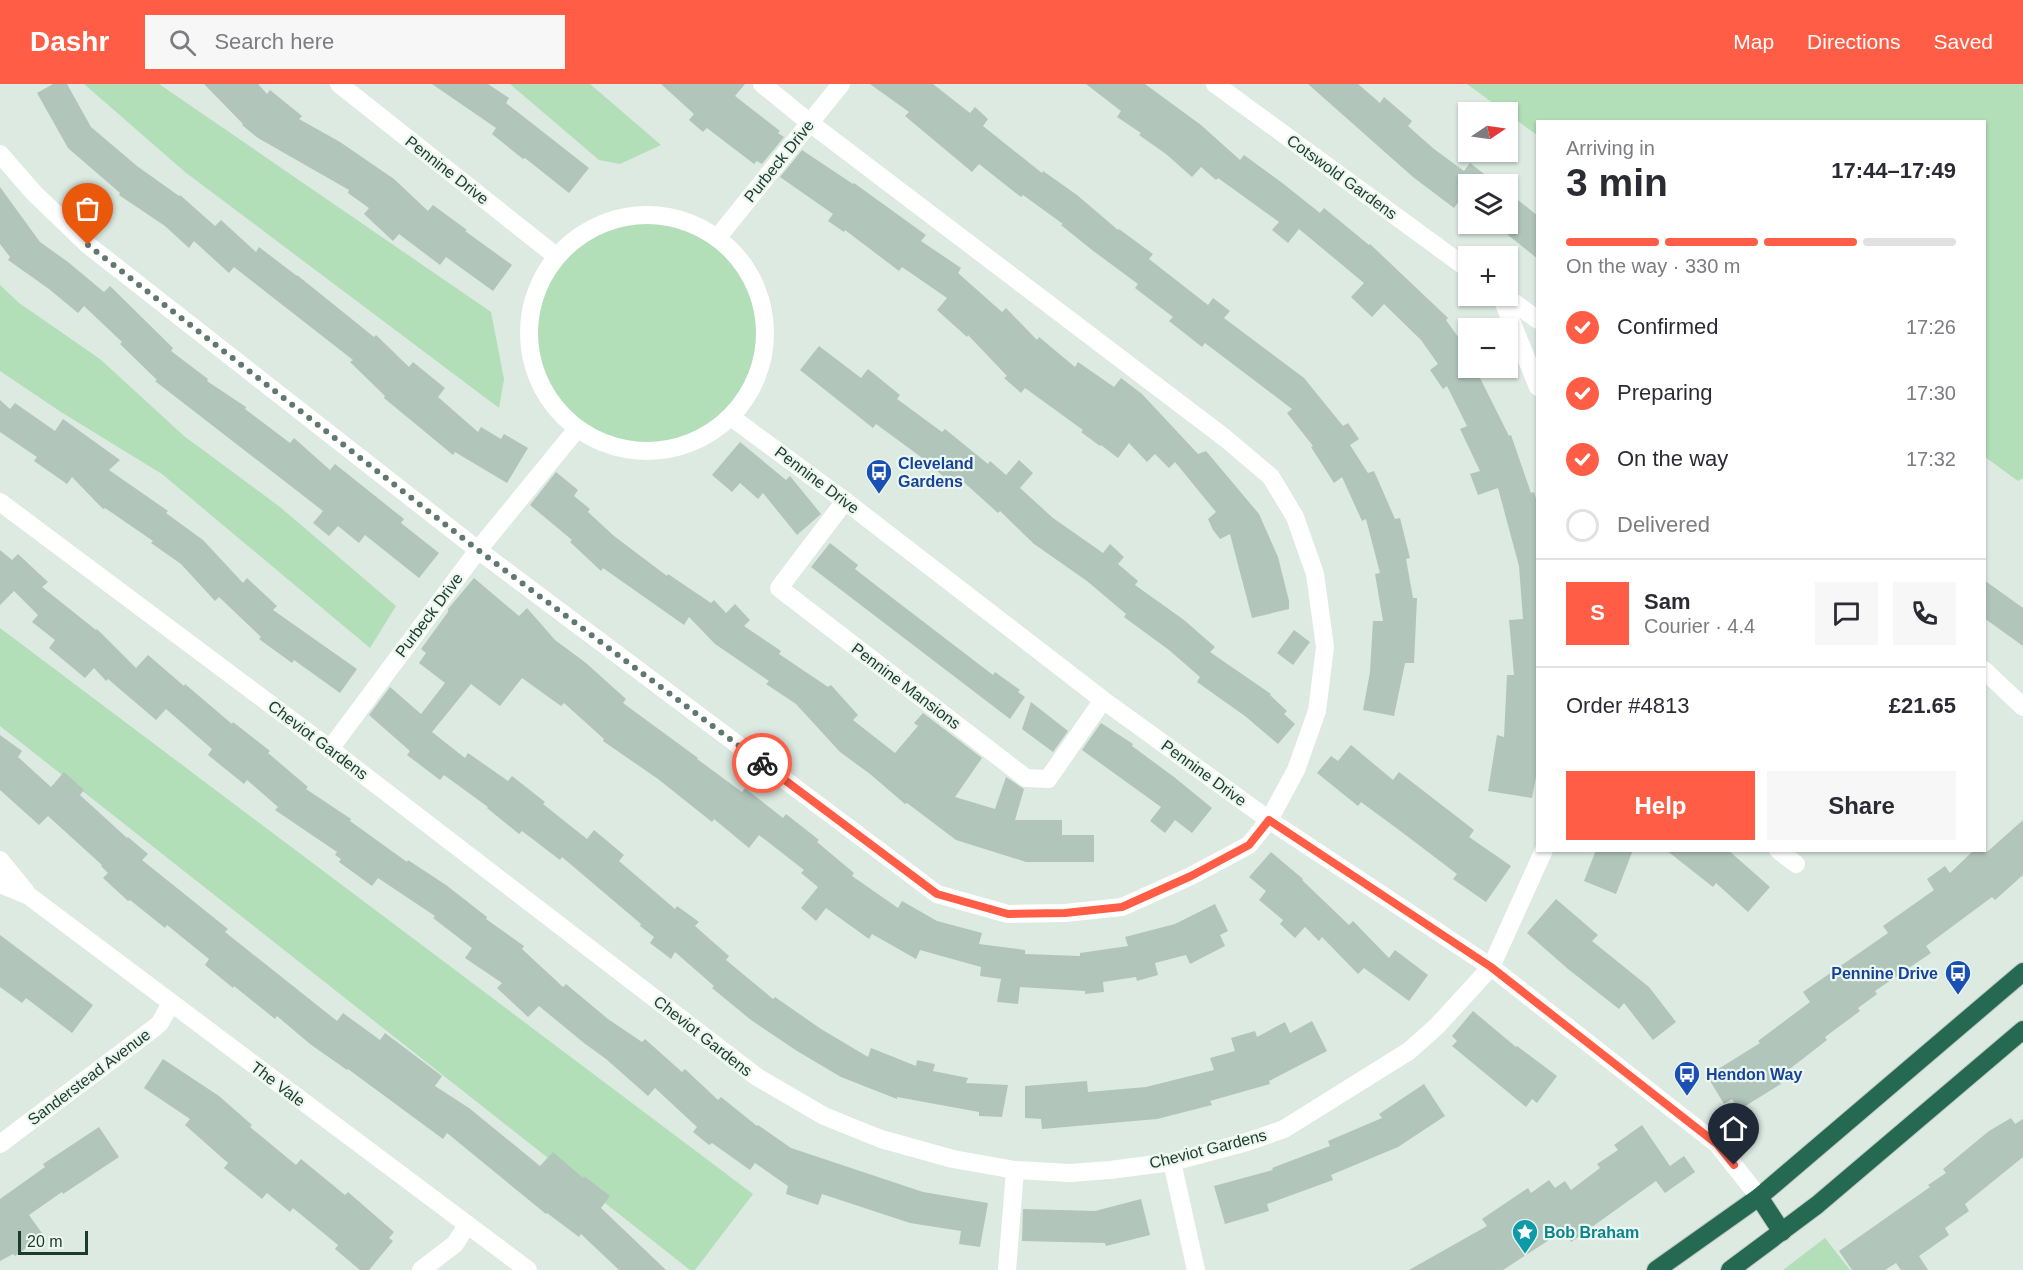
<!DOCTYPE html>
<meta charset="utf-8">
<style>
body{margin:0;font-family:Arial,sans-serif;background:#f7f7f7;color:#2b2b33;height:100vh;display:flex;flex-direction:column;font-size:22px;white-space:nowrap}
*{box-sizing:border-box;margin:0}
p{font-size:20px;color:#7c7c81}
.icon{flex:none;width:33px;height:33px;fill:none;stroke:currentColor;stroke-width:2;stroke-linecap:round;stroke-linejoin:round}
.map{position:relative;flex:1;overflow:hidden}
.panel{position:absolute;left:1536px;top:36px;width:450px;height:732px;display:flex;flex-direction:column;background:#fff;border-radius:0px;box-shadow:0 2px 4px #0004}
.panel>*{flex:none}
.needle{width:39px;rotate:77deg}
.fabs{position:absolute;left:1458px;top:18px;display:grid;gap:12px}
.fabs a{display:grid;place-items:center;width:60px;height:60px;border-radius:0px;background:#fff;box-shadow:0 2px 4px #0004;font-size:30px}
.scale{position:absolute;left:18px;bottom:15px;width:70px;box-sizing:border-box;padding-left:6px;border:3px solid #1d3a2f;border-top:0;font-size:16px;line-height:21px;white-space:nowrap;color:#1d3a2f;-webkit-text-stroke:4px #ecf7f0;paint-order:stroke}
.pin{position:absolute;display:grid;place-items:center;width:51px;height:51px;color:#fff;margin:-62px -26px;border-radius:50% 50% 50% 0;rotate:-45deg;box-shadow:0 0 6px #0007}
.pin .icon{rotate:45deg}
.courier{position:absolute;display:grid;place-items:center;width:60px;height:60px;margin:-30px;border:4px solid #ff5d45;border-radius:50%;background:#fff;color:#222;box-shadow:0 2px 8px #0007}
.headline em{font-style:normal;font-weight:700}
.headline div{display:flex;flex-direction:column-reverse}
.headline{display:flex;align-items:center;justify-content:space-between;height:102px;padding:0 30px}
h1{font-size:39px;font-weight:700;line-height:45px}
.bar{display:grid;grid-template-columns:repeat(4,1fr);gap:9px 6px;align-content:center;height:72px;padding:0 30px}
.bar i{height:8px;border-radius:4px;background:#e1e1e2}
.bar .active{background:#ff5d45}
.bar p{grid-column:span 4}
.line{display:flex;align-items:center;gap:15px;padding:0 30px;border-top:2px solid #e1e1e2}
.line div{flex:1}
.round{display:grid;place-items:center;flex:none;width:63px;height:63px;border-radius:0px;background:#f7f7f7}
ol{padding:0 30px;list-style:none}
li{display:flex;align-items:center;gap:18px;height:66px}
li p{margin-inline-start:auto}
li .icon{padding:6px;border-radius:50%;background:#ff5d45;color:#fff;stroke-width:4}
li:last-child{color:#7c7c81}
li i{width:33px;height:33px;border:3px solid #e1e1e2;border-radius:50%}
.primary-button{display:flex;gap:12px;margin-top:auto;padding:12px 30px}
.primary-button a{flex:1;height:69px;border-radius:0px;background:#ff5d45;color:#fff;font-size:24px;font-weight:700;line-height:69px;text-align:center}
.primary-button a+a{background:#f7f7f7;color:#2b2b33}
header{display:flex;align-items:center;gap:36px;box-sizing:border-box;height:84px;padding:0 30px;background:#ff5d45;color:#fff}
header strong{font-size:28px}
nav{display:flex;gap:33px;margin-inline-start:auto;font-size:21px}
.search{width:420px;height:54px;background:#f7f7f7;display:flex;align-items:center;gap:15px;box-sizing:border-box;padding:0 21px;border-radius:0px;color:#7c7c81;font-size:22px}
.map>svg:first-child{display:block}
.green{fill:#b2deb8}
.building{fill:#b1c5bb}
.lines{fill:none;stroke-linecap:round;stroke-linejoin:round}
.highway-casing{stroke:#c0c8c5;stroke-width:20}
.minor{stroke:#fff;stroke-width:18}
.highway{stroke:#266953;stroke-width:18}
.done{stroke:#60786e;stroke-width:6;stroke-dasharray:0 10.8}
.route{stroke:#ff5d45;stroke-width:8}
.labels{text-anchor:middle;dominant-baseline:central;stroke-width:4.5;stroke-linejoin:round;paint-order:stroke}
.street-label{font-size:16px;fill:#1d3a2f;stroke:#ecf7f0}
.transit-label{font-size:16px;font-weight:bold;fill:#164399;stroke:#ecf7f0;text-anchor:start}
.culture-label{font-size:16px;font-weight:bold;fill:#0d838f;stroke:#ecf7f0;text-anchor:start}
</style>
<header>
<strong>Dashr</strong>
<div class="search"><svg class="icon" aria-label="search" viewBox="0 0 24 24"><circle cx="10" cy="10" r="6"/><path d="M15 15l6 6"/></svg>Search here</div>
<nav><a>Map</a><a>Directions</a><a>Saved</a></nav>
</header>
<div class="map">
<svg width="2023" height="1186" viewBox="0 0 2023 1186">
<rect width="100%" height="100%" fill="#dceae2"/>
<g class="green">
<path d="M84,0H159L491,228L504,295L499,324L185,88Z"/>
<path d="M510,0H590L661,61L620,80L599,76Z"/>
<path d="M1467,0H2023V394L2018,397L1985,373L1984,38H1538L1537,51Z"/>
<circle cx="647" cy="249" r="118"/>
<path d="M0,201L19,219L100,275L184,352L280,423L396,522L370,564L162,390L61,328L0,287Z"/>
<path d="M0,544L753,1110L695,1186H690L0,642Z"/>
<path d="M1825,1154L1850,1186H1783Z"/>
</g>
<g class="building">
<path d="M53,0H67L91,43L137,82L179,112L180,111L215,142L221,136L256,168L259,163L297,192V191L374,253L376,251L409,283L413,278L445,304L438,313L478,348L481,343L501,355L504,350L528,364L507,399L455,368L453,371L384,314L385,312L350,278L353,276L234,183L229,189L194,157L189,164L165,142L119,111L120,109L68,64L37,9Z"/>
<path d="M204,0H258L267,10L270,6L302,32L299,35L340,58L394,95L428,127L433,121L467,146L465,147L512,181L493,207L446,173L440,181L399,150L393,157L364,130L369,124L348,109L349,106L258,54L242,41L243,40Z"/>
<path d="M432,0H488L509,14L506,19L589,84L569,109L525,74L523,75L492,50L496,44Z"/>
<path d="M661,0H745L735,12L780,47L778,49L784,53L762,80L757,77L754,80L707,44L703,48L689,36L694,30Z"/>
<path d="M870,0H933L970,29L975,23L988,35L983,42L1042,89L1043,87L1077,111L1118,146L1119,145L1153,170L1149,175L1208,221L1213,214L1230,227L1224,234L1304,294L1343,342L1348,339L1359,355L1350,361L1368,389L1374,387L1395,435L1400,434L1410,474L1406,475L1413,514H1417L1414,579H1405L1394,632L1363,626L1370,588L1373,537H1383L1375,490L1380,489L1366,435L1362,437L1342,393L1334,399L1311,363L1313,362L1287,329L1292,325L1205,259L1202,263L1169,237L1173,233L1135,204L1138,200L1092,166L1061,141L1063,140L1023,111L1021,113L979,80L972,88L905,32L909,28Z"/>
<path d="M1086,0H1145L1201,41L1240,76L1244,71L1281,98L1320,129L1324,124L1369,161L1370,160L1448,234L1446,236L1468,267V284H1475L1509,352L1511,351L1531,409L1534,408L1538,422V681L1532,714L1488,707L1497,651L1504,653L1507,591H1514L1509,536L1523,535L1519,482L1498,404L1478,411L1470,390L1480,387L1460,345L1467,342L1447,302L1443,305L1430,286L1438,280L1421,256L1384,220L1372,233L1351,213L1364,199L1299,145L1288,159L1272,146L1279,138L1218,94L1216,96L1201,83L1192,93L1166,70L1139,51L1141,49L1117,33L1121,27Z"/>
<path d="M1308,0H1358L1380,19L1384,13L1412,37L1408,42L1434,65L1464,87L1470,79L1497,100H1468V105L1454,124L1413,93Z"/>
<path d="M802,66L853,100L854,99L926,151L921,157L961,184L958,189L1002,228L1006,224L1037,256L1039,253L1075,283L1078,278L1114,303L1121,294L1142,310L1198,370L1206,367L1259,430L1278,473L1289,517V525L1252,534L1230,450L1220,455L1213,446L1208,435L1216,428L1175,378L1169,384L1155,370L1147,378L1129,359L1118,374L1101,361L1100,362L1081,348L1083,346L1025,304L1021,309L1004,294L1007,292L968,251L967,253L937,226L947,214L902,183L899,187L845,146L844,148L828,137L833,130L780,93Z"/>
<path d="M0,103L40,158L68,178L104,208L110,202L173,264L171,267L208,295L207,297L246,323L245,325L290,359L294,354L330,386L335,380L404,435L401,439L439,469L419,494L365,451L359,459L338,442L329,452L313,439L323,427L155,297L157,296L120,260L122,258L84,222L78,229L49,205L8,176L10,173L0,160Z"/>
<path d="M1508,108L1538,132V175L1508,151Z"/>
<path d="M819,262L861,294L868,285L900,311L897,315L942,348L945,345L988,380L990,377L1006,391L1019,376L1033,389L1020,404L1053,434L1103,469L1110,460L1124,473L1118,480L1138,497L1135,501L1184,536L1215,563L1210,568L1271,610L1270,611L1287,627L1284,630L1295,640L1278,660L1245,632L1197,598L1200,593L1169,566L1124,533L1126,530L1087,497L1034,460L1000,427L998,429L958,393L952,400L921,373L876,340L873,344L800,286Z"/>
<path d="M0,316L10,325L15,319L55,347L63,335L120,376L109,386L168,427L166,429L203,456L243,499L247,494L277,522L273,526L357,585L340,609L294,576L292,579L259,555L261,553L219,513L215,517L181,480L151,459L153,457L105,424L103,425L72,393L67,400L34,377L37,373L0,348Z"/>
<path d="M740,358L786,396L790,392L821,430L797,451L763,409L758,415L740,399L732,408L712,391Z"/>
<path d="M556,388L578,406L574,412L590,425L588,428L614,452L667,492L668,490L711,519L714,516L726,529L735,520L750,536L744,542L781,567L779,570L828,603L831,601L858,631L853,636L895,669L918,642L914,639L923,629L982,674L955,713L995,725L1006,693L1024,705L1015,736H1062V751H1094V778H1026L956,756L907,719L905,720L870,690L840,668L796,620L766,600L769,597L715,560L689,533L684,541L603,484L601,487L570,458L572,456L530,421Z"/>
<path d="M830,459L858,481L855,485L882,506L993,591L995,588L1020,606L1018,608L1025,613L1010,635L811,483Z"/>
<path d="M0,466L12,476L18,470L48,498L42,503L96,546L97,545L136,584L148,571L184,602L185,600L232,640L233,638L270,667L268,669L308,703L306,705L351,735L350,737L407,778L408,776L446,801L487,833L486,835L524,862L522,865L563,903L566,900L608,935L642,958L645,955L682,988L685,985L718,1016L721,1013L757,1042L758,1041L791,1064L923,1108L988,1119L980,1163L959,1160L961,1147L910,1139L822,1110L818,1121L786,1110L788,1102L755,1079L750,1086L712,1059L709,1061L693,1048L697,1043L655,1004L648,1012L606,975L584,959L539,922L528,933L497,904L502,899L465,874L472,864L433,834L435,832L378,794L372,802L339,778L341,775L335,771L337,768L275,726L278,723L247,696L244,700L208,671L212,665L166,625L156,636L108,595L106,597L94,584L85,594L49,564L55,556L32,538L38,531L14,507L0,521Z"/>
<path d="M474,494L519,532L527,524L555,556L586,579L626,615L623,619L698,674L697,675L742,708L745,704L783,734L786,730L819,756L817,758L854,789L852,792L898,824L902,817L937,837L982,849L979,860L1025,866V870L1080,872V869L1128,862L1125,853L1175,840L1215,820L1228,847L1220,851L1225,862L1190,880L1186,871L1155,879L1158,891L1137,897L1136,893L1103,898L1104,908L1085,910V907L1020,903L1018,920L997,918L1001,895L980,892L981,883L920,866L916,875L872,850L869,855L826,824L816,837L801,824L818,803L801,789L804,786L759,751L749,764L714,735L712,738L658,695L603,657L604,655L564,619L561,622L522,594L500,622L471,600L432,648L465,674L468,669L508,697L512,692L545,718L543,720L587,755L594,746L624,771L619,777L675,825L677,822L699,838L695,842L729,872L726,876L773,915L775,913L821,945L868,973L871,964L916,982L917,976L935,980L933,987L968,994L966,999L1008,1001L1002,1033L979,1032V1028L897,1013V1015L841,993L797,967L751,936L712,904L714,902L675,868L671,875L650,859L654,853L640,842L641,840L562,773L560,776L522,747L519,750L487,724L488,723L444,691L440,696L407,671L410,667L369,631L390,603L421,630L445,599L419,579L426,569L421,565L448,528V525Z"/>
<path d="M1984,496L2023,524V562L1984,534Z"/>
<path d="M1294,546L1310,558L1293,581L1277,569Z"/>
<path d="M1031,618L1068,647L1053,668L1022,645Z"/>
<path d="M1101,639L1133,660L1132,662L1174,693L1212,724L1192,749L1175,736L1165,749L1150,737L1161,723L1082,666Z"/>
<path d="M0,651L22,667L18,673L51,703L64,688L84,706L80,711L127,754L128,753L148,770L142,776L228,845L225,848L337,937L343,929L380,956L385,949L442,992L435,1002L469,1024L540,1082L553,1068L583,1094L584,1092L610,1112L601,1124L666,1186H619L581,1150L579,1153L547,1129L546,1130L447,1049L443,1055L348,985L347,986L310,960L277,932L275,935L234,902L233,904L205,881L209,875L167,841L165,844L130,816L128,817L103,794L108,789L101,782L102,781L48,732L39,741L0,706Z"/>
<path d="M1351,661L1393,696L1399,688L1474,746L1469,753L1511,782L1486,818L1453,795L1457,790L1399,746L1361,718L1358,722L1317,689L1331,672L1338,677Z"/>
<path d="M2023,736V791L1995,816L1992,813L1926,862L1931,869L1875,907L1877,910L1858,924L1860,927L1825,953L1827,956L1778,994L1781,1000L1739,1026L1732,1015L1724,1020L1707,992L1760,959L1758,957L1810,918L1803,908L1888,849L1883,842L1934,806L1927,795L1945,782L1950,789L1974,766H1984L1987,768Z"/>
<path d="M1596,766H1633L1616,810L1584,797Z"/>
<path d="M1666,766H1728L1770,803L1748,828L1716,799L1713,803Z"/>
<path d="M1271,768L1303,795L1302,796L1349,841L1353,837L1389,874L1395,866L1428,891L1409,917L1364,884L1358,890L1322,853L1319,857L1305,843L1295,854L1280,840L1283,836L1259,816L1266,807L1249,793Z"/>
<path d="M1556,815L1598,851L1592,857L1649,903L1676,938L1653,956L1624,919L1619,925L1568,885L1527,849Z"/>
<path d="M0,851L93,921L72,949L26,914L22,919L0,903Z"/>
<path d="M1473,927L1516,963L1517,962L1557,992L1537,1019L1532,1015L1526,1023L1452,962L1457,957L1452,952Z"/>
<path d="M1312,937L1327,967L1269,997L1270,1000L1210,1017L1212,1021L1157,1035L1042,1045L1041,1035L1025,1034V1002L1087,997L1088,1008L1146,1003L1214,986L1210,974L1235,967L1231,954L1255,947L1257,953L1285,938L1290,949Z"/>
<path d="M163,975L219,1012L252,1041L250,1043L296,1081L301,1075L345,1111L348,1108L394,1148L389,1154L393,1157L369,1186H360L335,1165L338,1161L293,1124L290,1128L267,1109L262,1115L224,1084L228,1079L185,1041L190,1035L144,1004Z"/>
<path d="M1424,1000L1445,1032L1398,1063L1331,1091L1333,1096L1267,1120L1269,1127L1225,1140L1214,1102L1273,1086L1272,1084L1330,1062L1328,1057L1382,1034L1379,1030Z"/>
<path d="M2011,1034L2015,1040L2023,1035V1073L1965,1120L1969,1127L1945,1144L1949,1151L1919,1172L1928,1186H1901L1896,1179L1885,1186H1852L1839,1167L1930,1103L1928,1101L1946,1089L1943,1085L1989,1047Z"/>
<path d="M1642,1041L1670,1082L1684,1072L1695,1088L1665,1109L1656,1097L1571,1158L1563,1147L1503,1186H1409L1487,1142L1482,1135L1528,1104L1531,1109L1549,1096L1555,1104L1565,1097L1571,1106L1600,1084L1597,1080L1618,1066L1614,1061Z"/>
<path d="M99,1043L119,1073L63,1110L62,1108L29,1131L44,1152L15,1172L13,1170L0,1177V1115L45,1083L43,1080Z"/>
<path d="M1141,1115L1150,1151L1106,1162L1105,1159L1022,1157L1023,1125L1095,1127Z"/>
</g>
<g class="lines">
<g class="highway-casing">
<g id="highway">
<path d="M1759,1113L1782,1148"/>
<path d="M1656,1186L1759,1113L2023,888"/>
<path d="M1730,1186L1817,1121L2023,946"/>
</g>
</g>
<g class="minor">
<path d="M339,0L556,172"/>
<path d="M1215,0L1468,185"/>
<path d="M0,70L34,109L88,161L478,466L937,810L1008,830L1065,829L1122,823L1191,792L1249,761L1269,736L1296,686L1317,627L1325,563L1315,490L1295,433L1271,393L1225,354L810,39L762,0"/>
<circle cx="647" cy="249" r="118"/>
<path d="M718,153L841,0"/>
<path d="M1501,212L1538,303"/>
<path d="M1505,212L1538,236"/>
<path d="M731,333L845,417L1103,616L1269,736L1491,883L1717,1060L1759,1113"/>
<path d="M845,417L779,504L1026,694L1048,695L1103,616"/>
<path d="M0,418L330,665L757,993L824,1032L881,1055L953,1075L1015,1086L1070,1089L1110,1086L1172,1078L1247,1058L1284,1045L1409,967L1437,942L1491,883L1544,766"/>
<path d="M1984,586L2023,623"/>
<path d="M330,665L478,466L577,345"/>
<path d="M1778,766L1796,780"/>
<path d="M0,776L26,808"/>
<path d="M0,800L29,812L528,1186"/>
<path d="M0,1060L153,945L160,939L171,919"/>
<path d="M1172,1078L1196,1186"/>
<path d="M421,1186L455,1160L467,1141"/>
<path d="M1007,1186L1015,1086"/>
</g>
<use href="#highway" class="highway"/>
</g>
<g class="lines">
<path class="done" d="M88,161L478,466L762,679"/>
<path class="route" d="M762,679L937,810L1008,830L1065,829L1122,823L1191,792L1249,761L1269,736L1491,883L1717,1060L1734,1081"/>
</g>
<defs>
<g id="bus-pin" transform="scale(1.35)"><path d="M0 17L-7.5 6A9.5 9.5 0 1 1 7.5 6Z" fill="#1a4fb4" stroke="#ecf7f0"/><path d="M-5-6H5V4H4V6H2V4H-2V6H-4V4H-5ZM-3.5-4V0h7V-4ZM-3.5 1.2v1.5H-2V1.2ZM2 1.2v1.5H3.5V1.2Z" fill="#fff"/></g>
<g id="sight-pin" transform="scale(1.35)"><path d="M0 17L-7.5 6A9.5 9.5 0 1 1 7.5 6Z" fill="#0f9aa8" stroke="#ecf7f0"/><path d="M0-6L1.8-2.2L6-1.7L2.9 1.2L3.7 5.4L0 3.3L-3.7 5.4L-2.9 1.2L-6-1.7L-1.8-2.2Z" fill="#fff"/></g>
</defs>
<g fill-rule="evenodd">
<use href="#bus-pin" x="879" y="388"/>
<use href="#bus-pin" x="1958" y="889"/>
<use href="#bus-pin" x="1687" y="990"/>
<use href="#sight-pin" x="1525" y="1148"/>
</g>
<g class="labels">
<g class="street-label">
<text transform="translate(779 77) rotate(-51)">Purbeck Drive</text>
<text transform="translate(447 86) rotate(38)">Pennine Drive</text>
<text transform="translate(1342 93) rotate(36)">Cotswold Gardens</text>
<text transform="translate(817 396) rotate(37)">Pennine Drive</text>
<text transform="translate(429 531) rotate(-53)">Purbeck Drive</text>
<text transform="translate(906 602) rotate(37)">Pennine Mansions</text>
<text transform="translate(318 656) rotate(37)">Cheviot Gardens</text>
<text transform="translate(1204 689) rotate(36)">Pennine Drive</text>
<text transform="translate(703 952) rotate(38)">Cheviot Gardens</text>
<text transform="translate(89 993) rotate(-37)">Sanderstead Avenue</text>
<text transform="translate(278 1000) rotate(37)">The Vale</text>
<text transform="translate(1208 1065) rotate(-14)">Cheviot Gardens</text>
</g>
<g class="transit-label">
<text x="898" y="379">Cleveland<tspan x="898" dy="18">Gardens</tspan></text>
<text x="1938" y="889" text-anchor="end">Pennine Drive</text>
<text x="1706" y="990">Hendon Way</text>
</g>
<g class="culture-label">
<text x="1544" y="1148">Bob Braham</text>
</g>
</g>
</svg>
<div class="fabs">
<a><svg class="needle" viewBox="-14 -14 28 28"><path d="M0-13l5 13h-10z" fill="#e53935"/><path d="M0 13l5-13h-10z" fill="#7c7c81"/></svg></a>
<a><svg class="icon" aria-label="layers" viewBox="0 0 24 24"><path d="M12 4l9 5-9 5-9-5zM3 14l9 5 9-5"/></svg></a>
<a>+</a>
<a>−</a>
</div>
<div class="scale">20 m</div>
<div class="pin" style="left:88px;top:161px;background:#ea580c"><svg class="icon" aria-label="bag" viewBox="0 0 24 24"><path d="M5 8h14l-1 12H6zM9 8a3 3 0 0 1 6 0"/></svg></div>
<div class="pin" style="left:1734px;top:1081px;background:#1f2937"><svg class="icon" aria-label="home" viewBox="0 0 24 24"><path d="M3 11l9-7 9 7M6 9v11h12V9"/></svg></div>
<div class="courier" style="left:762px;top:679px"><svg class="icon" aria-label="bike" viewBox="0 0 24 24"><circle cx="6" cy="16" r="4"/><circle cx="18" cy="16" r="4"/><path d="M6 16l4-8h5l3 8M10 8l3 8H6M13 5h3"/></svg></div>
<section class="panel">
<div class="headline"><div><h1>3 min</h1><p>Arriving in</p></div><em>17:44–17:49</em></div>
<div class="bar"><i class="active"></i><i class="active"></i><i class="active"></i><i></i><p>On the way · 330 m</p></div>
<ol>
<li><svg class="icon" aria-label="check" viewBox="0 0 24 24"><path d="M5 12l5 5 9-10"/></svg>Confirmed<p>17:26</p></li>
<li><svg class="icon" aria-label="check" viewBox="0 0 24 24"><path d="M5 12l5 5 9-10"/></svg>Preparing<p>17:30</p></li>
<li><svg class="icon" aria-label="check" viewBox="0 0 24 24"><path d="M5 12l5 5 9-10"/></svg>On the way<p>17:32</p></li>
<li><i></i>Delivered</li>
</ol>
<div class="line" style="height:108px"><b class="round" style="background:#ff5d45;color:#fff">S</b><div><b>Sam</b><p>Courier · 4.4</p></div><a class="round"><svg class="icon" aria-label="chat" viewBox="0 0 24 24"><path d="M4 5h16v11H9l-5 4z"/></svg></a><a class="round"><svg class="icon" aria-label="phone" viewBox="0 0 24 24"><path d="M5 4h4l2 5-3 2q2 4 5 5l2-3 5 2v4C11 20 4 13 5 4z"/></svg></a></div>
<div class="line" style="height:78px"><div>Order #4813</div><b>£21.65</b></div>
<div class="primary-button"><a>Help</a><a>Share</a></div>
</section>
</div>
